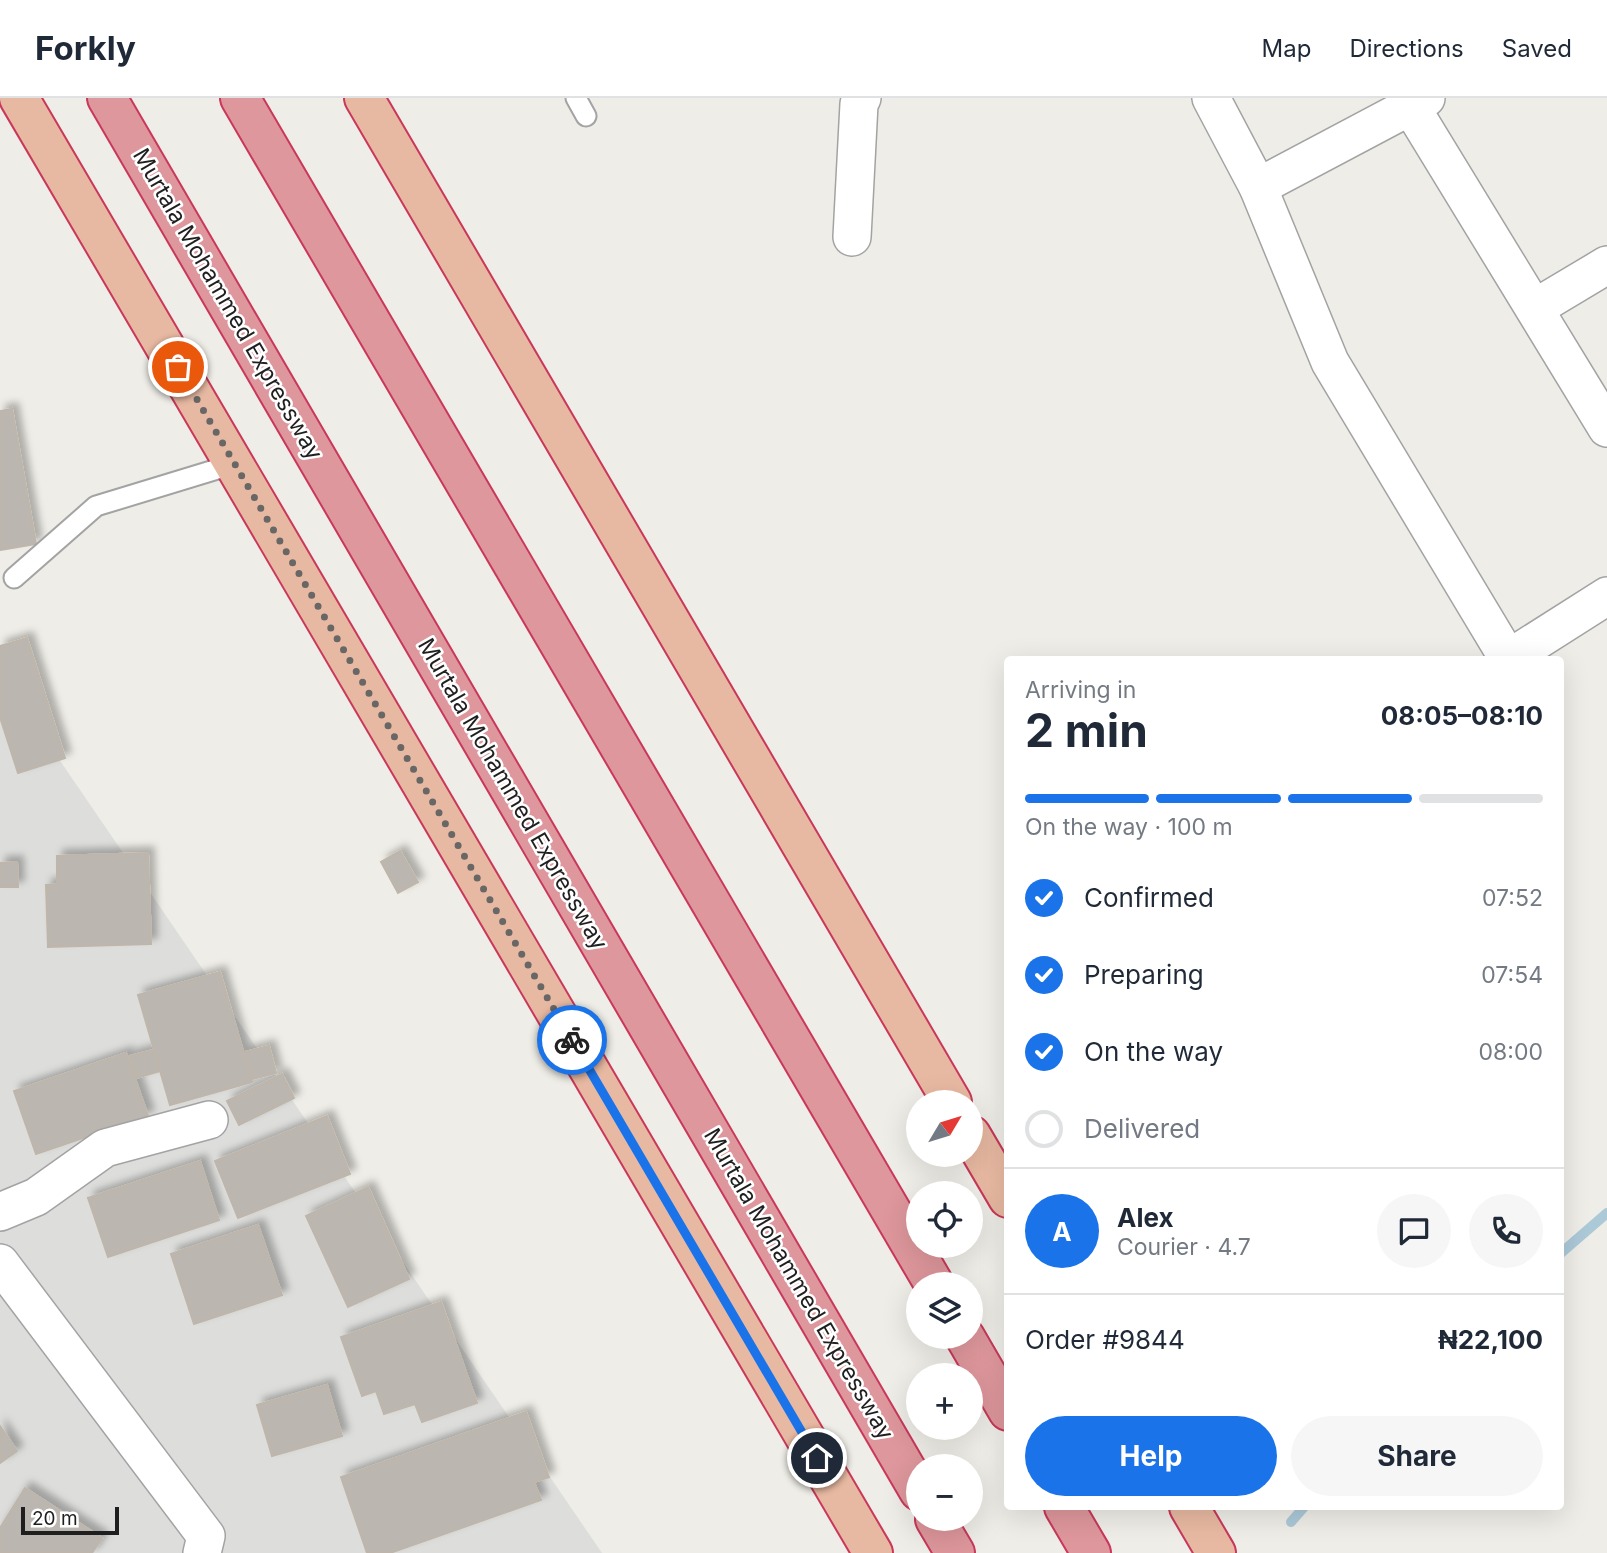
<!DOCTYPE html>
<meta charset="utf-8">
<style>
body{margin:0;font-family:Inter,sans-serif;background:#f6f6f7;color:#1f2937;height:100vh;display:flex;flex-direction:column;font-size:26px;white-space:nowrap}
*{box-sizing:border-box;margin:0}
p{font-size:23px;color:#747a83}
.icon{flex:none;width:38px;height:38px;fill:none;stroke:currentColor;stroke-width:2;stroke-linecap:round;stroke-linejoin:round}
.map{position:relative;flex:1;overflow:hidden}
.side{position:absolute;left:1004px;top:558px;width:560px;height:854px;display:flex;flex-direction:column;background:#fff;border-radius:7px;box-shadow:0 7px 28px #0002}
.side>*{flex:none}
.needle{width:46px;rotate:52deg}
.buttons{position:absolute;left:906px;top:992px;display:grid;gap:14px}
.buttons a{display:grid;place-items:center;width:77px;height:77px;border-radius:50%;background:#fff;box-shadow:0 7px 28px #0002;font-size:35px}
.scale{position:absolute;left:21px;bottom:18px;width:98px;box-sizing:border-box;padding-left:7px;border:4px solid #1f1f1f;border-top:0;font-size:19px;line-height:24px;white-space:nowrap;color:#1f1f1f;-webkit-text-stroke:5px #fff;paint-order:stroke}
.pin{position:absolute;display:grid;place-items:center;width:60px;height:60px;color:#fff;margin:-30px;border:4px solid #fff;border-radius:50%;box-shadow:0 2px 7px #0007}
.courier{position:absolute;display:grid;place-items:center;width:70px;height:70px;margin:-35px;border:5px solid #1a73e8;border-radius:50%;background:#fff;color:#222;box-shadow:0 2px 9px #0007}
.overview em{font-style:normal;font-weight:700}
.overview div{display:flex;flex-direction:column-reverse}
.overview{display:flex;align-items:center;justify-content:space-between;height:119px;padding:0 21px}
h1{font-size:46px;font-weight:700;line-height:52px}
.bar{display:grid;grid-template-columns:repeat(4,1fr);gap:10px 7px;align-content:center;height:84px;padding:0 21px}
.bar i{height:9px;border-radius:5px;background:#e0e1e3}
.bar .current{background:#1a73e8}
.bar p{grid-column:span 4}
.line{display:flex;align-items:center;gap:18px;padding:0 21px;border-top:2px solid #e0e1e3}
.line div{flex:1}
.round{display:grid;place-items:center;flex:none;width:74px;height:74px;border-radius:37px;background:#f6f6f7}
ol{padding:0 21px;list-style:none}
li{display:flex;align-items:center;gap:21px;height:77px}
li p{margin-inline-start:auto}
li .icon{padding:7px;border-radius:50%;background:#1a73e8;color:#fff;stroke-width:4}
li:last-child{color:#747a83}
li i{width:38px;height:38px;border:4px solid #e0e1e3;border-radius:50%}
.action{display:flex;gap:14px;margin-top:auto;padding:14px 21px}
.action a{flex:1;height:80px;border-radius:42px;background:#1a73e8;color:#fff;font-size:28px;font-weight:700;line-height:80px;text-align:center}
.action a+a{background:#f6f6f7;color:#1f2937}
header{display:flex;align-items:center;gap:42px;box-sizing:border-box;height:98px;padding:0 35px;background:#fff;border-bottom:2px solid #e0e1e3}
header strong{font-size:33px}
nav{display:flex;gap:38px;margin-inline-start:auto;font-size:24px}
.map>svg:first-child{display:block}
.residential{fill:#dddddc}
.lines{fill:none;stroke-linecap:round;stroke-linejoin:round}
.stream{stroke:#acc9d8;stroke-width:10}
.building{fill:#bcb6b0;stroke:#bfb6ab;stroke-width:2;filter:url(#shadow)}
.service-casing{stroke:#a3a3a3;stroke-width:23}
.minor-casing{stroke:#a3a3a3;stroke-width:40}
.trunk-casing{stroke:#c9385a;stroke-width:42}
.motorway-casing{stroke:#c9385a;stroke-width:42}
.service{stroke:#fff;stroke-width:19}
.minor{stroke:#fff;stroke-width:37}
.trunk{stroke:#e8b9a2;stroke-width:38}
.motorway{stroke:#de979c;stroke-width:38}
.done{stroke:#686765;stroke-width:7;stroke-dasharray:0 12.6}
.route{stroke:#1a73e8;stroke-width:9}
.labels{text-anchor:middle;dominant-baseline:central;stroke-width:5;stroke-linejoin:round;paint-order:stroke}
.street-label{font-size:23px;fill:#1f1f1f;stroke:#fff}
</style>
<header>
<strong>Forkly</strong>
<nav><a>Map</a><a>Directions</a><a>Saved</a></nav>
</header>
<div class="map">
<svg width="1607" height="1455" viewBox="0 0 1607 1455">
<defs>
<filter id="shadow"><feDropShadow dx="6" dy="-6" stdDeviation="3.5" flood-color="#0004"/></filter>
</defs>
<rect width="100%" height="100%" fill="#efede7"/>
<path class="residential" d="M0,575L602,1455H0Z"/>
<g class="lines">
<g class="stream">
<path d="M1561,1155L1607,1115"/>
<path d="M1291,1424L1304,1409"/>
</g>
</g>
<g class="building">
<path d="M12,311L36,446L0,452V313Z"/>
<path d="M27,540L65,660L18,675L0,619V548Z"/>
<path d="M400,753L418,784L398,795L381,764Z"/>
<path d="M148,755L151,846L48,849L46,787L57,786V758Z"/>
<path d="M17,764L18,789H0V765Z"/>
<path d="M220,874L252,984L170,1007L138,897Z"/>
<path d="M269,948L276,975L252,981L245,954Z"/>
<path d="M153,952L160,973L136,980L130,958Z"/>
<path d="M126,955L148,1018L36,1056L14,993Z"/>
<path d="M282,976L294,1000L239,1027L227,1003Z"/>
<path d="M327,1018L350,1076L238,1120L215,1063Z"/>
<path d="M200,1063L219,1122L108,1159L88,1100Z"/>
<path d="M368,1089L409,1181L348,1209L306,1118Z"/>
<path d="M258,1127L282,1197L194,1226L171,1156Z"/>
<path d="M441,1204L477,1305L422,1324L415,1306L384,1316L376,1293L362,1298L341,1239Z"/>
<path d="M327,1287L342,1338L272,1358L257,1307Z"/>
<path d="M526,1314L549,1379L534,1384L541,1402L390,1455H367L341,1379Z"/>
<path d="M0,1328L17,1353L0,1365Z"/>
<path d="M25,1390L102,1440L92,1455H0V1430Z"/>
</g>
<g class="lines">
<g class="service-casing">
<g id="service">
<path d="M576,0L586,18"/>
<path d="M14,480L96,408L234,366"/>
</g>
</g>
<g class="minor-casing">
<g id="minor">
<path d="M1211,0L1258,89L1330,264L1509,562"/>
<path d="M1411,9L1607,330"/>
<path d="M1258,89L1426,0"/>
<path d="M852,139L859,6L862,0"/>
<path d="M1535,210L1607,167"/>
<path d="M1508,561L1607,498"/>
<path d="M0,1114L36,1099L105,1050L209,1022"/>
<path d="M0,1165L206,1438L202,1455"/>
</g>
</g>
<g class="trunk-casing">
<g id="trunk">
<path d="M19,0L873,1455"/>
<path d="M364,0L952,1004"/>
<path d="M971,1037L1008,1100"/>
<path d="M1189,1409L1216,1455"/>
</g>
</g>
<g class="motorway-casing">
<g id="motorway">
<path d="M107,0L919,1393"/>
<path d="M240,0L934,1186"/>
<path d="M965,1239L1008,1313"/>
<path d="M1064,1409L1091,1455"/>
<path d="M935,1421L955,1455"/>
</g>
</g>
<use href="#service" class="service"/>
<use href="#minor" class="minor"/>
<use href="#trunk" class="trunk"/>
<use href="#motorway" class="motorway"/>
</g>
<g class="lines">
<path class="done" d="M178,269L572,942"/>
<path class="route" d="M572,942L817,1360"/>
</g>
<g class="labels">
<g class="street-label">
<text transform="translate(228 206) rotate(60)">Murtala Mohammed Expressway</text>
<text transform="translate(513 696) rotate(60)">Murtala Mohammed Expressway</text>
<text transform="translate(799 1186) rotate(60)">Murtala Mohammed Expressway</text>
</g>
</g>
</svg>
<div class="buttons">
<a><svg class="needle" viewBox="-14 -14 28 28"><path d="M0-13l5 13h-10z" fill="#e53935"/><path d="M0 13l5-13h-10z" fill="#747a83"/></svg></a>
<a><svg class="icon" aria-label="locate" viewBox="0 0 24 24"><circle cx="12" cy="12" r="6"/><path d="M12 2v4M12 18v4M2 12h4M18 12h4"/></svg></a>
<a><svg class="icon" aria-label="layers" viewBox="0 0 24 24"><path d="M12 4l9 5-9 5-9-5zM3 14l9 5 9-5"/></svg></a>
<a>+</a>
<a>−</a>
</div>
<div class="scale">20 m</div>
<div class="pin" style="left:178px;top:269px;background:#ea580c"><svg class="icon" aria-label="bag" viewBox="0 0 24 24"><path d="M5 8h14l-1 12H6zM9 8a3 3 0 0 1 6 0"/></svg></div>
<div class="pin" style="left:817px;top:1360px;background:#1f2937"><svg class="icon" aria-label="home" viewBox="0 0 24 24"><path d="M3 11l9-7 9 7M6 9v11h12V9"/></svg></div>
<div class="courier" style="left:572px;top:942px"><svg class="icon" aria-label="bike" viewBox="0 0 24 24"><circle cx="6" cy="16" r="4"/><circle cx="18" cy="16" r="4"/><path d="M6 16l4-8h5l3 8M10 8l3 8H6M13 5h3"/></svg></div>
<section class="side">
<div class="overview"><div><h1>2 min</h1><p>Arriving in</p></div><em>08:05–08:10</em></div>
<div class="bar"><i class="current"></i><i class="current"></i><i class="current"></i><i></i><p>On the way · 100 m</p></div>
<ol>
<li><svg class="icon" aria-label="check" viewBox="0 0 24 24"><path d="M5 12l5 5 9-10"/></svg>Confirmed<p>07:52</p></li>
<li><svg class="icon" aria-label="check" viewBox="0 0 24 24"><path d="M5 12l5 5 9-10"/></svg>Preparing<p>07:54</p></li>
<li><svg class="icon" aria-label="check" viewBox="0 0 24 24"><path d="M5 12l5 5 9-10"/></svg>On the way<p>08:00</p></li>
<li><i></i>Delivered</li>
</ol>
<div class="line" style="height:126px"><b class="round" style="background:#1a73e8;color:#fff">A</b><div><b>Alex</b><p>Courier · 4.7</p></div><a class="round"><svg class="icon" aria-label="chat" viewBox="0 0 24 24"><path d="M4 5h16v11H9l-5 4z"/></svg></a><a class="round"><svg class="icon" aria-label="phone" viewBox="0 0 24 24"><path d="M5 4h4l2 5-3 2q2 4 5 5l2-3 5 2v4C11 20 4 13 5 4z"/></svg></a></div>
<div class="line" style="height:91px"><div>Order #9844</div><b>₦22,100</b></div>
<div class="action"><a>Help</a><a>Share</a></div>
</section>
</div>
